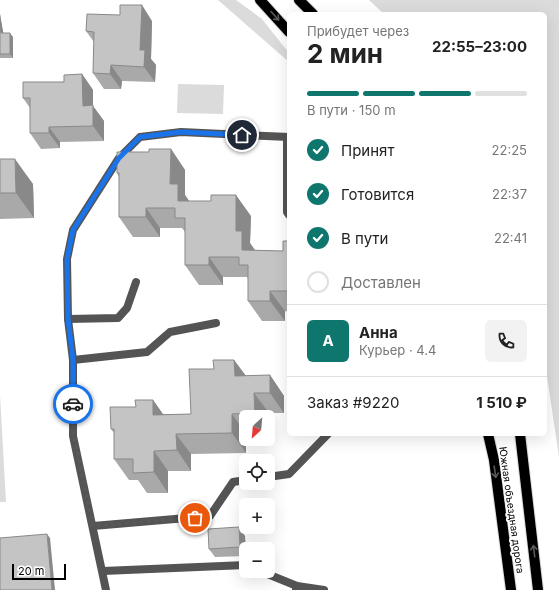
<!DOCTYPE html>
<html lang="ru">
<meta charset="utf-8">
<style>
body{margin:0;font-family:Inter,sans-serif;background:#f2f2f2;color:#222;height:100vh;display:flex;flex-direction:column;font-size:15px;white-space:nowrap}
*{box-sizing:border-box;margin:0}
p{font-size:13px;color:#767676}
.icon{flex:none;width:22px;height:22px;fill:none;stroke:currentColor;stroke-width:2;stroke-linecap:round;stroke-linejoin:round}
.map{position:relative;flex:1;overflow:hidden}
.sheet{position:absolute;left:287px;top:12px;width:260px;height:424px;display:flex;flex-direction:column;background:#fff;border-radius:6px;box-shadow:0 4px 16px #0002}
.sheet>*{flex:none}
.needle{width:26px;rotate:206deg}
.controls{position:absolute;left:239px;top:410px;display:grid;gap:8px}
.controls a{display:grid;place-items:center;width:36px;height:36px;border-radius:6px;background:#fff;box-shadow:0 4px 16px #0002;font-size:20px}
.scale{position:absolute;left:12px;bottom:10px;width:54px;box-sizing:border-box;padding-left:4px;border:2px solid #000;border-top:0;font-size:11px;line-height:14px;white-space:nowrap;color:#000;-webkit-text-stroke:3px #fff;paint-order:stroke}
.pin{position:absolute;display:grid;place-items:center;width:34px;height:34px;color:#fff;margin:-17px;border:2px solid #fff;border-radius:50%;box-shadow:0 1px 4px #0007}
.courier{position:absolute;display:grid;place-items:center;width:40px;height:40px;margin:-20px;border:3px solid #1a73e8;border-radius:50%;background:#fff;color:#222;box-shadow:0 1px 5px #0007}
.overview em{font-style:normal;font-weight:700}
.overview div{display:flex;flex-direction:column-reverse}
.overview{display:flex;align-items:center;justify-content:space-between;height:68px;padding:0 20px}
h1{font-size:26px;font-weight:700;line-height:30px}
.bar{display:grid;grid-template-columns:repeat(4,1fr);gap:6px 4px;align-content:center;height:48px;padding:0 20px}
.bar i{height:5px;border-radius:3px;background:#e0e0e0}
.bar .selected{background:#0f766e}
.bar p{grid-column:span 4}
.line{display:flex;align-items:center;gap:10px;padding:0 20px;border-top:1px solid #e0e0e0}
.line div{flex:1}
.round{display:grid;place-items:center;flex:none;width:42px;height:42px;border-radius:6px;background:#f2f2f2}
ol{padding:0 20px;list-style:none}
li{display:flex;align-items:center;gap:12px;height:44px}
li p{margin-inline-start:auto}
li .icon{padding:4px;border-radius:50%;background:#0f766e;color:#fff;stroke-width:4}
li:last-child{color:#767676}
li i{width:22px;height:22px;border:2px solid #e0e0e0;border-radius:50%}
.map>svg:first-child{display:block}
.green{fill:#dbdbdb}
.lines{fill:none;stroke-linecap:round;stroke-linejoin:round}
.primary-casing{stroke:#dbdbdb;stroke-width:12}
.lane{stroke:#545454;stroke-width:8}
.primary{stroke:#000;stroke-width:10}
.wall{fill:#a9a9a9}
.shaded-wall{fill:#898989}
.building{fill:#c4c4c4;stroke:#898989}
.oneway{stroke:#595959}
.done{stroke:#595959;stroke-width:4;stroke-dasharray:0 7.2}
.route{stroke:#1a73e8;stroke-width:5}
.labels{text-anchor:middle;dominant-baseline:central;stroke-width:3.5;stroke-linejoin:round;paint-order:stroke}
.street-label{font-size:10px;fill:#000;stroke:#fff}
</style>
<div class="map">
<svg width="559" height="590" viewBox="0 0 559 590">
<rect width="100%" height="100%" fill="#fff"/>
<g class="green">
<path d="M218,0H236L262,19L289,53V62Z"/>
<path d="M369,0H559V457L545,363V14H384Z"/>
<path d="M178,84L224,85L223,114L177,113Z"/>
<path d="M0,395L6,502H0Z"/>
</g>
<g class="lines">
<g class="primary-casing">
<g id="primary">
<path d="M260,0L289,32"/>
<path d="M299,0L313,14"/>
<path d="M488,434L494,460L511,590"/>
<path d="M520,434L538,590"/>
</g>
</g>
<g class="lane">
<path d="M287,137V212L289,215"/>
<path d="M68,319L118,318L127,308L136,282"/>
<path d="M73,360L147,352L170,332L216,323"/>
<path d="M268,477L289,474L328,434"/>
<path d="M93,526L210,516L233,482L246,480"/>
<path d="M103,571L246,565"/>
<path d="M260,571L297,586"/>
<path d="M106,590L73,436V360L68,319L67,259L73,230L119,158L140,137L181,132L289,137"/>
<path d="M296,590L297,586L324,590"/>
</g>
<use href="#primary" class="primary"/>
</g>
<g class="wall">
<path d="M0,14L3,33L13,37V58H0Z"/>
<path d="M152,21L151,59L156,65L155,82L122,81L121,89H104L93,73L94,42L86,31Z"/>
<path d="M82,74L93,90V106L104,121V141L60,142V148L41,149L30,133V108L23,98Z"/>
<path d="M171,149L185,170V195L189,201L251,216L250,243L255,250L283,251L289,241V312L285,311V321H262L248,301V279L247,277H223V285H199L185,265V232L182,228H160V237H133L119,217V177L117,173L149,152Z"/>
<path d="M0,159L33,184L34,218L0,219Z"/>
<path d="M234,360L246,376L270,375L284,396V413H269V434H268V417H246V453L191,454V471H168V493H147L138,480H129L114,459V433L111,429L136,407L153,400L163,414H191L214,369Z"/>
<path d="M245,536L246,556L215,557L209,549Z"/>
</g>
<g class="shaded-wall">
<path d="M142,5L152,21L151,59L156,65L155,82L144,67L140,50Z"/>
<path d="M0,14L4,37L1,33L0,27Z"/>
<path d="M10,33L13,37V58L10,54Z"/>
<path d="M111,65L122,81L121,89L110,74Z"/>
<path d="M82,74L93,90V106L104,121V141L93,126L83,106Z"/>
<path d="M49,127L60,142V148L49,133Z"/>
<path d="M171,149L185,170V195L192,205L178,201L170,184Z"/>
<path d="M15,159L33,184L34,218L16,193Z"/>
<path d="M236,195L251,216L250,243L256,252L242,250L236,231Z"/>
<path d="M146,208L160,228V237L146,217Z"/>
<path d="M209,257L223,277V285L209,265Z"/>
<path d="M270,291L285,311V321L270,301Z"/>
<path d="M234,360L249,380L235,376Z"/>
<path d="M270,375L284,396V413L270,393Z"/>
<path d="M254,393L269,413V434L268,432V417H257L255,413Z"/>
<path d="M153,400L167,420L153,415Z"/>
<path d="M232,414L246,434V453L232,433Z"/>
<path d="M176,434L191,454V471L177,450Z"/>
<path d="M154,451L168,471V493L154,472Z"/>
<path d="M239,527L245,536L246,556L240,547Z"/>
<path d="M47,534L50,538L55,590H52Z"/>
</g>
<g class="building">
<path d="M120,5H142L140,50H145L144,67L111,65L110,74L93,73L94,32L86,31L87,14L120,15Z"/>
<path d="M0,27L1,33H10V54H0Z"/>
<path d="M82,74L83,106L93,105V126L49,127V133H30V98H23V82H64V75Z"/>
<path d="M149,149H171L170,184H178V201H211V195H236V231H242V250L283,251V241H289V291H270V301H248V265H239V257H209V265H185V218H175V208H146V217H119V173H117V152H149Z"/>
<path d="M0,159H15L16,193H0Z"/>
<path d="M213,360H234L235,376L270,375V393H254L255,413L232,414V433L176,434L177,450L154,451V472L133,473V459H114V429H111L110,407H136L135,400H153V415L191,414L189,369H214Z"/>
<path d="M239,527L240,547L209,549L208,529Z"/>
<path d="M47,534L52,590H0V538Z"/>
</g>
<defs><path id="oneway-shaft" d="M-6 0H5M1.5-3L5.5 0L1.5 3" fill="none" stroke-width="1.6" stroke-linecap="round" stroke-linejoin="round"/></defs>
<g class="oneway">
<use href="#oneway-shaft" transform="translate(275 16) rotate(48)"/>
<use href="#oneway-shaft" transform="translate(495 472) rotate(82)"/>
<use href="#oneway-shaft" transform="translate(534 551) rotate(-97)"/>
</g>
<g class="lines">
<path class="done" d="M73,404L74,436L93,526L195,518"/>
<path class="route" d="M73,404V360L68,319L67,259L73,230L119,158L140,137L181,132L242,135"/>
</g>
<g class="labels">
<g class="street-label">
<text transform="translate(512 510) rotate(82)">Южная объездная дорога</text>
</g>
</g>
</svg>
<div class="controls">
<a><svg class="needle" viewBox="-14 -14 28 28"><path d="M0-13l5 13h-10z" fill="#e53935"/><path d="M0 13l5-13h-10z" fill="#767676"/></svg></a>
<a><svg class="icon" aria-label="locate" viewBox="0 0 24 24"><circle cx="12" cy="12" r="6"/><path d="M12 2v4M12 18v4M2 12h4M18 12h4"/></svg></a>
<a>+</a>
<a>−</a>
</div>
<div class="scale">20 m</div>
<div class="pin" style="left:195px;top:518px;background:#ea580c"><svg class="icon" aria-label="bag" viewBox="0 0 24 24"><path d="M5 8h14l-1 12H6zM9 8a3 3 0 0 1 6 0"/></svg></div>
<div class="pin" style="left:242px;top:135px;background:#1f2937"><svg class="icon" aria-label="home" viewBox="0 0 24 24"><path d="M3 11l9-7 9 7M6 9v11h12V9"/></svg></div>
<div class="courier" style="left:73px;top:404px"><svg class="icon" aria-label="car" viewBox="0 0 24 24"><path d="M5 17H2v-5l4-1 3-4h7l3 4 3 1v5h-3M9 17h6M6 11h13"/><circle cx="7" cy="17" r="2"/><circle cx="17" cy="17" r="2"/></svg></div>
<section class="sheet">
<div class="overview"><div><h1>2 мин</h1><p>Прибудет через</p></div><em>22:55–23:00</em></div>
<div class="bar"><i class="selected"></i><i class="selected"></i><i class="selected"></i><i></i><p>В пути · 150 m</p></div>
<ol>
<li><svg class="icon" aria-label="check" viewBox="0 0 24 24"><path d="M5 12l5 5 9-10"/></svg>Принят<p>22:25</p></li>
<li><svg class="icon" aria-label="check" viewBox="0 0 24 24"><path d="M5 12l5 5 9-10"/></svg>Готовится<p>22:37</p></li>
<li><svg class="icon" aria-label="check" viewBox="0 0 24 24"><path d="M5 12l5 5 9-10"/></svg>В пути<p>22:41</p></li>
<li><i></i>Доставлен</li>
</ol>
<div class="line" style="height:72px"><b class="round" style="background:#0f766e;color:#fff">А</b><div><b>Анна</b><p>Курьер · 4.4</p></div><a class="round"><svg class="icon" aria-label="phone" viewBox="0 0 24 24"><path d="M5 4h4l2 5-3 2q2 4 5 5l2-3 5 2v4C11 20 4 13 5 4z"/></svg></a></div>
<div class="line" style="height:52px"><div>Заказ #9220</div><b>1 510 ₽</b></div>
</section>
</div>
